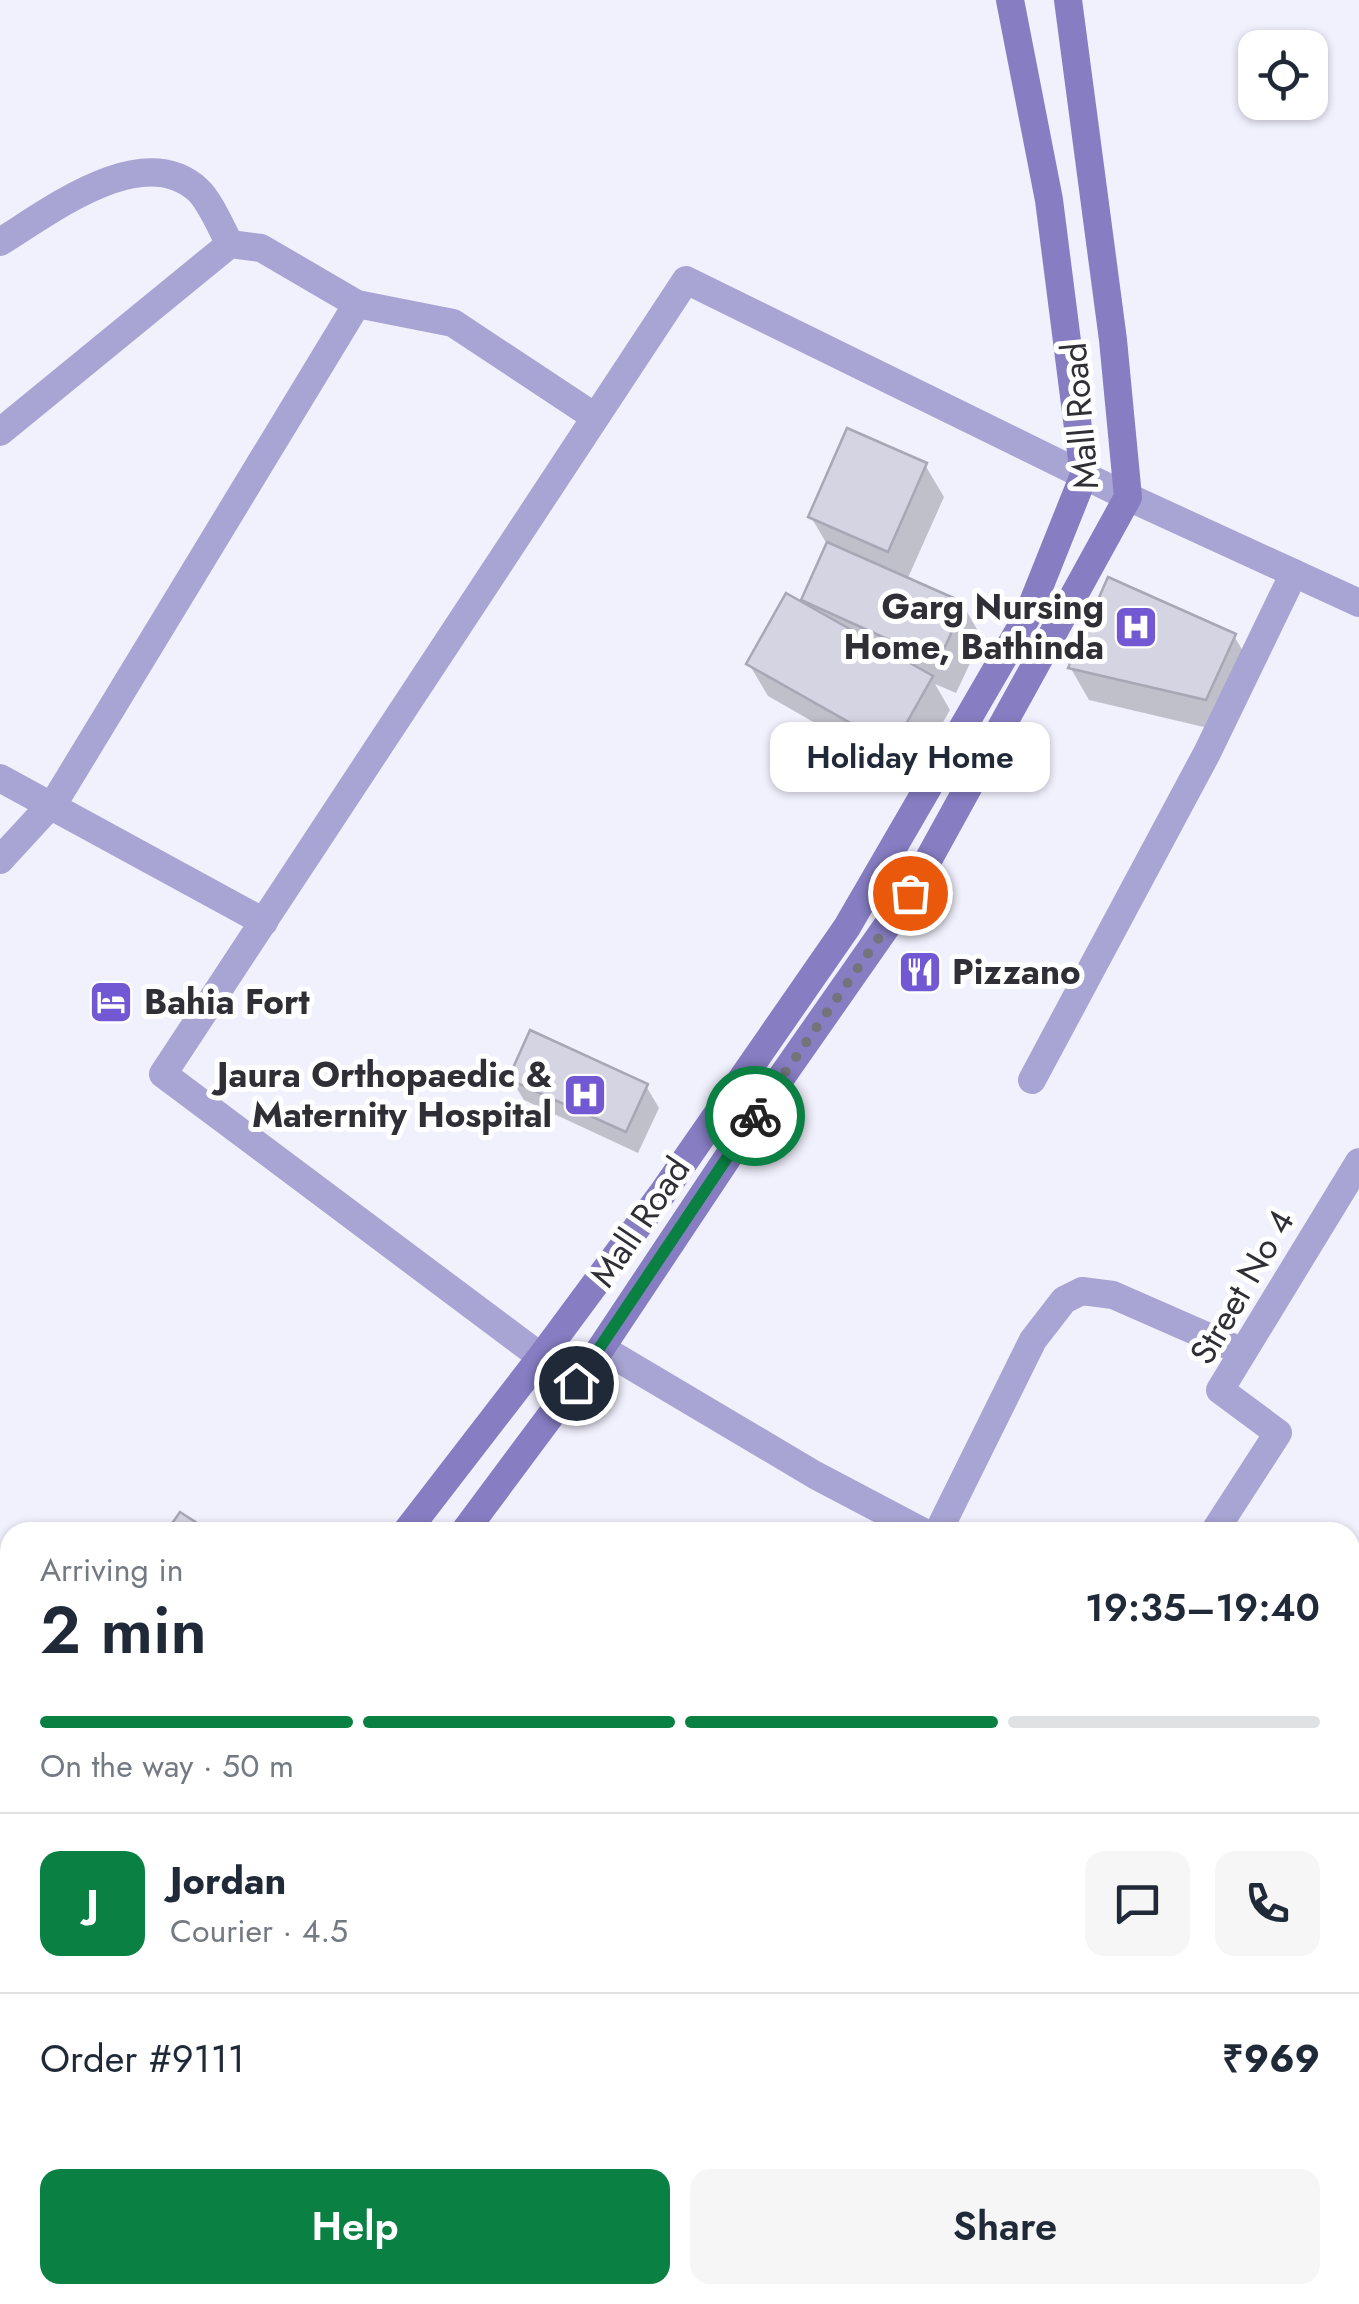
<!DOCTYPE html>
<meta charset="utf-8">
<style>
body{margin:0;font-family:Jost,sans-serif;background:#f6f6f7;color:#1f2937;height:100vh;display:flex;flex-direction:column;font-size:38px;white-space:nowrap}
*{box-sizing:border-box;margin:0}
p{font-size:32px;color:#747a83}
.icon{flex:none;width:55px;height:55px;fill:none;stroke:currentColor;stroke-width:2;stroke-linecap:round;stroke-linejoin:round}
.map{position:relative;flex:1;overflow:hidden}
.details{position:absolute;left:0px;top:1522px;width:1360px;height:782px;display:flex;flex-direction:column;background:#fff;border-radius:30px 30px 0 0;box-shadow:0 2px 8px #0004}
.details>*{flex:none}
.tools{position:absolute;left:1238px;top:30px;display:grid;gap:20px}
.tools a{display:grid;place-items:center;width:90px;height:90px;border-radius:20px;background:#fff;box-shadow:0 2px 8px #0004;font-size:50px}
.pin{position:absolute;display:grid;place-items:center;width:85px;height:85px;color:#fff;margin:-42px;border:5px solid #fff;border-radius:50%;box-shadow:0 2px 10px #0007}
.courier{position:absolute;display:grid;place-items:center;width:100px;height:100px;margin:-50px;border:8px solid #0b8043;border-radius:50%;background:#fff;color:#222;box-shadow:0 2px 12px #0007}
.bubble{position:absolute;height:70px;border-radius:20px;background:#fff;box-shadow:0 2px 8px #0004;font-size:32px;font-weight:600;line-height:70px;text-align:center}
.headline em{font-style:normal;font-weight:600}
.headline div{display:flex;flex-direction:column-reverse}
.headline{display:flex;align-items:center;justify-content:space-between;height:170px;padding:0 40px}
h1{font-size:65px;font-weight:600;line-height:75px}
.bar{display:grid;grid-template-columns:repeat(4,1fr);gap:15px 10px;align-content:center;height:120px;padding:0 40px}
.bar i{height:12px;border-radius:8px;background:#e0e1e3}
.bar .active{background:#0b8043}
.bar p{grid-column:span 4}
.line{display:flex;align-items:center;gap:25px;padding:0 40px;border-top:2px solid #e0e1e3}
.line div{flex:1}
.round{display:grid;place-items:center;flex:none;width:105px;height:105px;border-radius:20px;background:#f6f6f7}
.primary-button{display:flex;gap:20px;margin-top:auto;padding:20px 40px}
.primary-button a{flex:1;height:115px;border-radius:20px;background:#0b8043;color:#fff;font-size:40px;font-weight:600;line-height:115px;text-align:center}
.primary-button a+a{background:#f6f6f7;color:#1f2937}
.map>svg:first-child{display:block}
.shadow{fill:#0003}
.building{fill:#d5d4e3;stroke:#a8a7b6;stroke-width:2.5}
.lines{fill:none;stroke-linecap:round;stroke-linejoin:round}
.minor{stroke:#a8a4d3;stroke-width:28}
.secondary{stroke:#867dc2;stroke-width:28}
.done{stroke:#74737b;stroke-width:10;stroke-dasharray:0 18}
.route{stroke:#0b8043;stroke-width:12}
.labels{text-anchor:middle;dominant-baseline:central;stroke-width:10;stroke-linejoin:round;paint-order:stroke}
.street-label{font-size:35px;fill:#302f35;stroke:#fff}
.poi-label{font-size:35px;font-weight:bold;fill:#302f35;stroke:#fff;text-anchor:end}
</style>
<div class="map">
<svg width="1359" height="2304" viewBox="0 0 1359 2304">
<rect width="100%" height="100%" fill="#f1f0fd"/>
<g class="shadow">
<path d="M925,465L944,497L907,580L963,605L982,638L956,693L935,684L950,710L911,778L768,696L749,664L802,604L828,546L811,517Z"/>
<path d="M1234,636L1253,668L1225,732L1089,700L1070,667Z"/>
<path d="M511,1079L646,1086L659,1108L638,1153L524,1100Z"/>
</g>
<g class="building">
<path d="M847,428L927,463L888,552L808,517Z"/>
<path d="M827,542L965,603L938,662L801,600Z"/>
<path d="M1108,577L1236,634L1206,700L1068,668Z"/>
<path d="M786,593L933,676L893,747L746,664Z"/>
<path d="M530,1030L648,1084L626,1132L508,1079Z"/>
<path d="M180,1512L211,1532H166Z"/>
</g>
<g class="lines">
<g class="minor">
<path d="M0,242C49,212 142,139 198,190C210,201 222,230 230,244"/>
<path d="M0,432L230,244L261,248L357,304L453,323L595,417"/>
<path d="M0,778L264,922"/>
<path d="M0,860L57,798L357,304"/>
<path d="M1032,1080L1207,753L1294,573"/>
<path d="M601,1348L815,1475L923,1532"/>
<path d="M541,1357L163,1074L686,280L1128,497L1359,603"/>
<path d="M938,1532L1033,1340L1064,1300L1082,1291L1113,1295L1243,1352"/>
<path d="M1214,1532L1278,1433L1220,1390L1359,1162"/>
<path d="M0,1787L10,1795"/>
<path d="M1350,2084L1359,2091"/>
<path d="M571,2304L577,2295"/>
<path d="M1084,2304L1095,2295"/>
</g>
<g class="secondary">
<path d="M406,1532L541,1357L664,1191L847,927L1028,615L1084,475L1049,200L1010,0"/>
<path d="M464,1532L601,1348L778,1082L910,893L1128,497L1113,340L1068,0"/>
<path d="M0,2202L10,2185"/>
<path d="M4,2304L10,2293"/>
</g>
</g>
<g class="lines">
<path class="done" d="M755,1116L910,893"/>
<path class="route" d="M576,1383L755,1116"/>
</g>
<defs>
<g id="hospital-square" transform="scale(2.25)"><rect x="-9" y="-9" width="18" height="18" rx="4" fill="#7258d2" stroke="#fff"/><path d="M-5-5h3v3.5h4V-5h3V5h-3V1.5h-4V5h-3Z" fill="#fff"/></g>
<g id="restaurant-square" transform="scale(2.25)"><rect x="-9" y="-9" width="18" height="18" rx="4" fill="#7258d2" stroke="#fff"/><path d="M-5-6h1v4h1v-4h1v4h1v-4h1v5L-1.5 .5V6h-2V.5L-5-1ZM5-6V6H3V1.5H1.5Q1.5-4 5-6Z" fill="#fff"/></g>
<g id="hotel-square" transform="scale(2.25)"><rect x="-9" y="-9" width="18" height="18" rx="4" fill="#7258d2" stroke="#fff"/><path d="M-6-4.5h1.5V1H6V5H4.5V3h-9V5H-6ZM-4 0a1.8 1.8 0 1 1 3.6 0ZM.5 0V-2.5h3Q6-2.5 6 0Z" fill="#fff"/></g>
</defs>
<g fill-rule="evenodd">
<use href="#hospital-square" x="1136" y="627"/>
<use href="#restaurant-square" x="920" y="972"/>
<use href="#hotel-square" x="111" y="1002"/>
<use href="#hospital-square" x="585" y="1095"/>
</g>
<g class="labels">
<g class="street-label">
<text transform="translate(1080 416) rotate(-95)">Mall Road</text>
<text transform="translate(640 1222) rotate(-56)">Mall Road</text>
<text transform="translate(1242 1287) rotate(-60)">Street No 4</text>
</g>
<g class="poi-label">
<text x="1104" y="607">Garg Nursing<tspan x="1104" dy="40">Home, Bathinda</tspan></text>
<text x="952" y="972" text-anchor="start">Pizzano</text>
<text x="144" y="1002" text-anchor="start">Bahia Fort</text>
<text x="552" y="1075">Jaura Orthopaedic &amp;<tspan x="552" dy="40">Maternity Hospital</tspan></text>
</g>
</g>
</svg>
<div class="tools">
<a><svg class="icon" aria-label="locate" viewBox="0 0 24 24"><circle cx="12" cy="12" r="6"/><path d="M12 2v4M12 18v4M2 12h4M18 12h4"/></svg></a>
</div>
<div class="pin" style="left:910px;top:893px;background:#ea580c"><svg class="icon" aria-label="bag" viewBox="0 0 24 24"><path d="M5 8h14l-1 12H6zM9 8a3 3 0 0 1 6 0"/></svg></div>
<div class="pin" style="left:576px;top:1383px;background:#1f2937"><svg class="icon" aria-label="home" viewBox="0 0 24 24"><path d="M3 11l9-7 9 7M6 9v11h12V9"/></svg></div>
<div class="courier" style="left:755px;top:1116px"><svg class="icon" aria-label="bike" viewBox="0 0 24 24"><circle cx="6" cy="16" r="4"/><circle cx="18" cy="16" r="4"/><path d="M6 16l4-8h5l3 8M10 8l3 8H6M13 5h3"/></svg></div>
<div class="bubble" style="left:770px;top:722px;width:280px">Holiday Home</div>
<section class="details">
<div class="headline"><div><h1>2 min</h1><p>Arriving in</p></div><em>19:35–19:40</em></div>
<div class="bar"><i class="active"></i><i class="active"></i><i class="active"></i><i></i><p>On the way · 50 m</p></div>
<div class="line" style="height:180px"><b class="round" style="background:#0b8043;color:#fff">J</b><div><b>Jordan</b><p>Courier · 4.5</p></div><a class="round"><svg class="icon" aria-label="chat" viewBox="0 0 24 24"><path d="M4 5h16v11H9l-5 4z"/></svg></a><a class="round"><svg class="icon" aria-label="phone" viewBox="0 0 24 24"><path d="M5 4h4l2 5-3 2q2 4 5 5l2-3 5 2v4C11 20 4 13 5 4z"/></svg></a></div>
<div class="line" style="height:130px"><div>Order #9111</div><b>₹969</b></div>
<div class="primary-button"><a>Help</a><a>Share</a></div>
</section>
</div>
